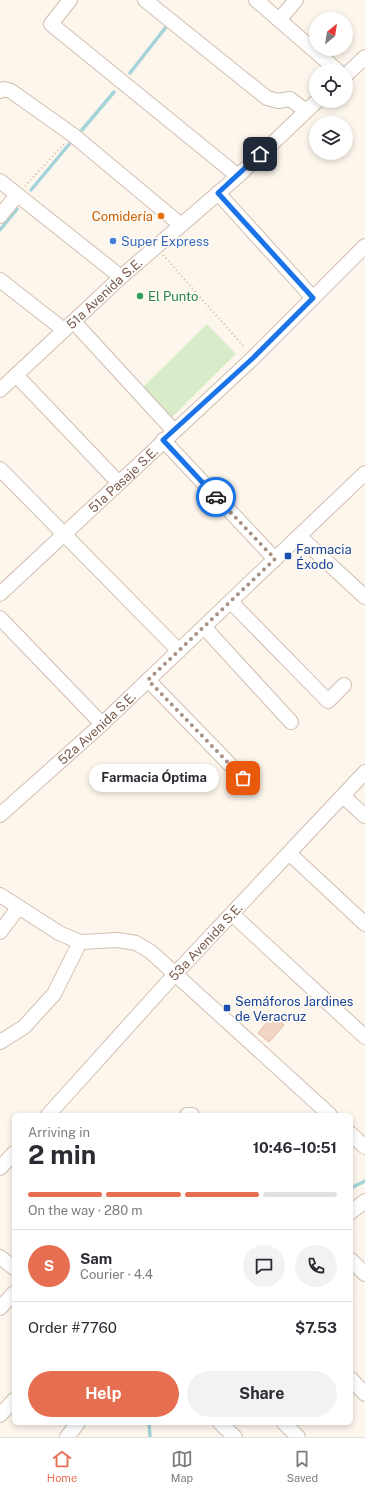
<!DOCTYPE html>
<meta charset="utf-8">
<style>
body{margin:0;font-family:"Public Sans",sans-serif;background:#f2f2f3;color:#2b2b33;height:100vh;display:flex;flex-direction:column;font-size:15px;white-space:nowrap}
*{box-sizing:border-box;margin:0}
p{font-size:13px;color:#7c7c81}
.icon{flex:none;width:22px;height:22px;fill:none;stroke:currentColor;stroke-width:2;stroke-linecap:round;stroke-linejoin:round}
.map{position:relative;flex:1;overflow:hidden}
.details{position:absolute;left:12px;top:1113px;width:341px;height:312px;display:flex;flex-direction:column;background:#fff;border-radius:6px;box-shadow:0 2px 6px #0003}
.details>*{flex:none}
.needle{width:26px;rotate:30deg}
.controls{position:absolute;left:309px;top:12px;display:grid;gap:8px}
.controls a{display:grid;place-items:center;width:44px;height:44px;border-radius:50%;background:#fff;box-shadow:0 2px 6px #0003;font-size:20px}
.pin{position:absolute;display:grid;place-items:center;width:34px;height:34px;color:#fff;margin:-17px;border-radius:8px;box-shadow:0 2px 6px #0006}
.courier{position:absolute;display:grid;place-items:center;width:40px;height:40px;margin:-20px;border:3px solid #1a73e8;border-radius:50%;background:#fff;color:#222;box-shadow:0 1px 5px #0007}
.bubble{position:absolute;height:28px;border-radius:14px;background:#fff;box-shadow:0 2px 6px #0003;font-size:13px;font-weight:700;line-height:28px;text-align:center}
.summary em{font-style:normal;font-weight:700}
.summary div{display:flex;flex-direction:column-reverse}
.summary{display:flex;align-items:center;justify-content:space-between;height:68px;padding:0 16px}
h1{font-size:26px;font-weight:700;line-height:30px}
.bar{display:grid;grid-template-columns:repeat(4,1fr);gap:6px 4px;align-content:center;height:48px;padding:0 16px}
.bar i{height:5px;border-radius:3px;background:#e1e1e2}
.bar .active{background:#e76f51}
.bar p{grid-column:span 4}
.line{display:flex;align-items:center;gap:10px;padding:0 16px;border-top:1px solid #e1e1e2}
.line div{flex:1}
.round{display:grid;place-items:center;flex:none;width:42px;height:42px;border-radius:21px;background:#f2f2f3}
.primary-button{display:flex;gap:8px;margin-top:auto;padding:8px 16px}
.primary-button a{flex:1;height:46px;border-radius:24px;background:#e76f51;color:#fff;font-size:16px;font-weight:700;line-height:46px;text-align:center}
.primary-button a+a{background:#f2f2f3;color:#2b2b33}
.tab-bar{display:flex;justify-content:space-around;align-items:center;height:56px;border-top:1px solid #e1e1e2;background:#fff;font-size:11px;color:#7c7c81}
.tab-bar a{display:grid;justify-items:center;gap:2px}
.tab-bar .active{color:#e76f51}
.map>svg:first-child{display:block}
.green{fill:#d8ecc9}
.lines{fill:none;stroke-linecap:round;stroke-linejoin:round}
.stream{stroke:#a5d3da;stroke-width:3.5}
.building{fill:#f3d5c3;stroke:#e6bba3}
.minor-casing{stroke:#d1beb0;stroke-width:16}
.path{stroke:#d9b8a5;stroke-width:2;stroke-dasharray:1 3;stroke-linecap:butt}
.minor{stroke:#fff;stroke-width:14}
.done{stroke:#a89285;stroke-width:4;stroke-dasharray:0 7.2}
.route{stroke:#1a73e8;stroke-width:5}
.food-dot{fill:#e8710a;stroke:#fffaf3;stroke-width:1.5}
.shop-dot{fill:#3f7fe0;stroke:#fffaf3;stroke-width:1.5}
.leisure-dot{fill:#2e9e5b;stroke:#fffaf3;stroke-width:1.5}
.transit-dot{fill:#1a4fb4;stroke:#fffaf3;stroke-width:1.5}
.labels{text-anchor:middle;dominant-baseline:central;stroke-width:3.5;stroke-linejoin:round;paint-order:stroke}
.food-label{font-size:13px;fill:#c56008;stroke:#fffaf3;text-anchor:end}
.shop-label{font-size:13px;fill:#366cbe;stroke:#fffaf3;text-anchor:start}
.street-label{font-size:13px;fill:#7a5c4d;stroke:#fffaf3}
.leisure-label{font-size:13px;fill:#27864d;stroke:#fffaf3;text-anchor:start}
.transit-label{font-size:13px;fill:#164399;stroke:#fffaf3;text-anchor:start}
</style>
<div class="map">
<svg width="365" height="1437" viewBox="0 0 365 1437">
<rect width="100%" height="100%" fill="#fdf6ec"/>
<path class="green" d="M207,324L236,354L170,419L141,389Z"/>
<g class="lines">
<g class="stream">
<path d="M130,73L166,27"/>
<path d="M82,130L114,92"/>
<path d="M31,190L71,142"/>
<path d="M0,230L17,209"/>
<path d="M351,1188L365,1181"/>
<path d="M149,1423L150,1437"/>
</g>
</g>
<path class="building" d="M273,1015L284,1025L269,1042L258,1033Z"/>
<g class="lines">
<g class="minor-casing">
<g id="minor">
<path d="M70,0L51,24L238,176"/>
<path d="M145,0L267,98L278,101L290,99L306,111"/>
<path d="M256,0L338,71"/>
<path d="M279,20L296,0"/>
<path d="M346,75L365,57"/>
<path d="M0,91L4,89L11,91L73,135L181,225"/>
<path d="M0,181L121,277"/>
<path d="M218,193L313,298"/>
<path d="M0,216L17,195"/>
<path d="M0,280L64,330"/>
<path d="M74,322L174,431"/>
<path d="M16,375L118,482"/>
<path id="s1" d="M0,390L121,277L238,176L317,101"/>
<path d="M163,440L275,559"/>
<path d="M0,469L179,651"/>
<path d="M299,536L365,597"/>
<path id="s2" d="M0,594L253,358L365,246"/>
<path d="M231,602L328,701L344,685"/>
<path d="M0,618L102,724"/>
<path d="M204,627L291,722"/>
<path d="M148,680L243,778"/>
<path d="M343,796L365,816"/>
<path id="s3" d="M0,815L102,724L365,473"/>
<path d="M290,854L365,924"/>
<path d="M0,895L59,933L80,942L118,940L136,943L151,952L330,1115"/>
<path d="M232,914L365,1037"/>
<path d="M0,932L19,907"/>
<path d="M0,1042L24,1027L54,994L80,942"/>
<path id="s4" d="M48,1115L176,973L365,772"/>
<path d="M187,1115H192"/>
<path d="M351,1134L365,1147"/>
<path d="M0,1168L14,1153"/>
<path d="M351,1212L365,1201"/>
<path d="M0,1257L14,1268"/>
<path d="M351,1260L365,1274"/>
<path d="M0,1308L14,1293"/>
<path d="M351,1379L365,1394"/>
<path d="M0,1415L14,1400"/>
<path d="M220,1423L235,1437"/>
<path d="M284,1423L298,1437"/>
<path d="M67,1437L78,1423"/>
</g>
</g>
<g class="path">
<path d="M25,186L64,144"/>
<path d="M163,255L245,348"/>
</g>
<use href="#minor" class="minor"/>
</g>
<g class="lines">
<path class="done" d="M216,497L275,559L148,680L243,778"/>
<path class="route" d="M216,497L163,440L253,358L313,298L218,193L260,154"/>
</g>
<circle class="food-dot" cx="161" cy="216" r="4"/>
<circle class="shop-dot" cx="113" cy="241" r="4"/>
<circle class="leisure-dot" cx="140" cy="296" r="4"/>
<g class="transit-dot">
<rect x="284" y="552" width="8" height="8" rx="2"/>
<rect x="223" y="1004" width="8" height="8" rx="2"/>
</g>
<g class="labels">
<g class="food-label">
<text x="153" y="216">Comidería</text>
</g>
<g class="shop-label">
<text x="121" y="241">Super Express</text>
</g>
<g class="street-label">
<text stroke="none"><textPath href="#s1" startOffset="142">51a Avenida S.E.</textPath></text>
<text stroke="none"><textPath href="#s2" startOffset="168">51a Pasaje S.E.</textPath></text>
<text stroke="none"><textPath href="#s3" startOffset="130">52a Avenida S.E.</textPath></text>
<text stroke="none"><textPath href="#s4" startOffset="234">53a Avenida S.E.</textPath></text>
</g>
<g class="leisure-label">
<text x="148" y="296">El Punto</text>
</g>
<g class="transit-label">
<text x="296" y="549">Farmacia<tspan x="296" dy="15">Éxodo</tspan></text>
<text x="235" y="1001">Semáforos Jardines<tspan x="235" dy="15">de Veracruz</tspan></text>
</g>
</g>
</svg>
<div class="controls">
<a><svg class="needle" viewBox="-14 -14 28 28"><path d="M0-13l5 13h-10z" fill="#e53935"/><path d="M0 13l5-13h-10z" fill="#7c7c81"/></svg></a>
<a><svg class="icon" aria-label="locate" viewBox="0 0 24 24"><circle cx="12" cy="12" r="6"/><path d="M12 2v4M12 18v4M2 12h4M18 12h4"/></svg></a>
<a><svg class="icon" aria-label="layers" viewBox="0 0 24 24"><path d="M12 4l9 5-9 5-9-5zM3 14l9 5 9-5"/></svg></a>
</div>
<div class="pin" style="left:243px;top:778px;background:#ea580c"><svg class="icon" aria-label="bag" viewBox="0 0 24 24"><path d="M5 8h14l-1 12H6zM9 8a3 3 0 0 1 6 0"/></svg></div>
<div class="pin" style="left:260px;top:154px;background:#1f2937"><svg class="icon" aria-label="home" viewBox="0 0 24 24"><path d="M3 11l9-7 9 7M6 9v11h12V9"/></svg></div>
<div class="courier" style="left:216px;top:497px"><svg class="icon" aria-label="car" viewBox="0 0 24 24"><path d="M5 17H2v-5l4-1 3-4h7l3 4 3 1v5h-3M9 17h6M6 11h13"/><circle cx="7" cy="17" r="2"/><circle cx="17" cy="17" r="2"/></svg></div>
<div class="bubble" style="left:89px;top:764px;width:130px">Farmacia Óptima</div>
<section class="details">
<div class="summary"><div><h1>2 min</h1><p>Arriving in</p></div><em>10:46–10:51</em></div>
<div class="bar"><i class="active"></i><i class="active"></i><i class="active"></i><i></i><p>On the way · 280 m</p></div>
<div class="line" style="height:72px"><b class="round" style="background:#e76f51;color:#fff">S</b><div><b>Sam</b><p>Courier · 4.4</p></div><a class="round"><svg class="icon" aria-label="chat" viewBox="0 0 24 24"><path d="M4 5h16v11H9l-5 4z"/></svg></a><a class="round"><svg class="icon" aria-label="phone" viewBox="0 0 24 24"><path d="M5 4h4l2 5-3 2q2 4 5 5l2-3 5 2v4C11 20 4 13 5 4z"/></svg></a></div>
<div class="line" style="height:52px"><div>Order #7760</div><b>$7.53</b></div>
<div class="primary-button"><a>Help</a><a>Share</a></div>
</section>
</div>
<nav class="tab-bar">
<a class="active"><svg class="icon" aria-label="home" viewBox="0 0 24 24"><path d="M3 11l9-7 9 7M6 9v11h12V9"/></svg>Home</a>
<a><svg class="icon" aria-label="map" viewBox="0 0 24 24"><path d="M3 6l6-2 6 2 6-2v14l-6 2-6-2-6 2zM9 4v14M15 6v14"/></svg>Map</a>
<a><svg class="icon" aria-label="saved" viewBox="0 0 24 24"><path d="M7 4h10v16l-5-4-5 4z"/></svg>Saved</a>
</nav>
